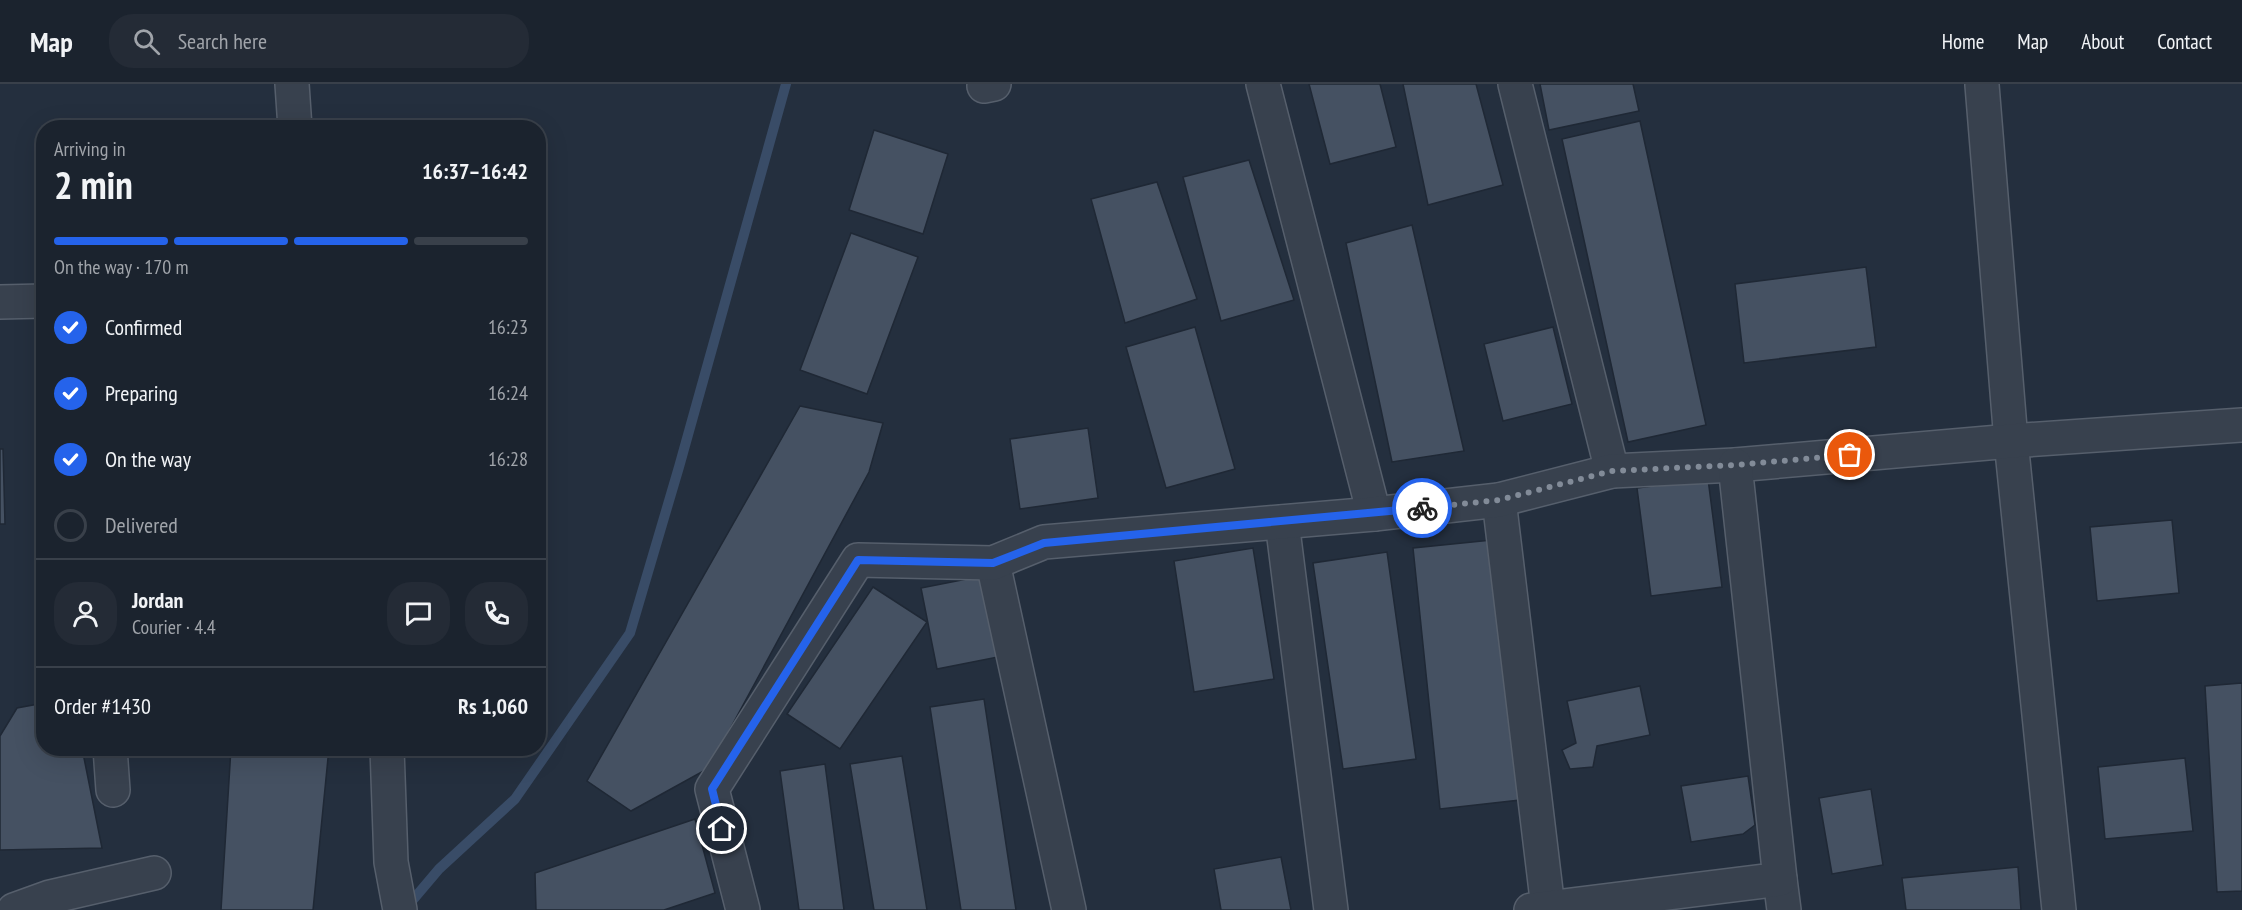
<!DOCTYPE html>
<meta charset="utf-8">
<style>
body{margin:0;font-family:"PT Sans Narrow",sans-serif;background:#242b36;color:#f1f3f6;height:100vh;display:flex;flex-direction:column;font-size:22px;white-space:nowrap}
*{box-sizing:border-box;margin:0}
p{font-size:20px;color:#a0a4aa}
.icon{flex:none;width:33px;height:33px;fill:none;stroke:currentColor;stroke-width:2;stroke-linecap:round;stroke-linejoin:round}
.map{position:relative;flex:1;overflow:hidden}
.side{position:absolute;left:36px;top:36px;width:510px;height:636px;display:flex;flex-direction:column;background:#1b232e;border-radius:24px;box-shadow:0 6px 24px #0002,0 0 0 2px #39404a}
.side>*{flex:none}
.pin{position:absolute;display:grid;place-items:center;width:51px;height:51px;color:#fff;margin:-26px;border:3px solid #fff;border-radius:50%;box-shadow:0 2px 6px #0007}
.courier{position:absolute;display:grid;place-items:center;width:60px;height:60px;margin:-30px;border:4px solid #2563eb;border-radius:50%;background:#fff;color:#222;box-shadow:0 2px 8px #0007}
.summary em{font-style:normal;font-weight:700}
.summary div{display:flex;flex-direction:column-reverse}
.summary{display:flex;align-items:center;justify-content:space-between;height:102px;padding:0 18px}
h1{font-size:39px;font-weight:700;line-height:45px}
.bar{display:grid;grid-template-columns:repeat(4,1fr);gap:9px 6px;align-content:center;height:72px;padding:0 18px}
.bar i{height:8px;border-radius:4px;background:#39404a}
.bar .current{background:#2563eb}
.bar p{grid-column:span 4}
.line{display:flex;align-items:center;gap:15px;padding:0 18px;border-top:2px solid #39404a}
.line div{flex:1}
.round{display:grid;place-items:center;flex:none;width:63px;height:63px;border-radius:24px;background:#242b36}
ol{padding:0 18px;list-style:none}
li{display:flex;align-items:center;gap:18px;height:66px}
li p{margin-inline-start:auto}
li .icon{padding:6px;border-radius:50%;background:#2563eb;color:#fff;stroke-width:4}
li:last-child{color:#a0a4aa}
li i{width:33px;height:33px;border:3px solid #39404a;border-radius:50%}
header{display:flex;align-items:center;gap:36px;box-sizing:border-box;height:84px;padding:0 30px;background:#1b232e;border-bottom:2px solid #39404a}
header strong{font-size:28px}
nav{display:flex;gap:33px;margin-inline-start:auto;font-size:21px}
.search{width:420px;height:54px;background:#242b36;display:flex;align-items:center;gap:15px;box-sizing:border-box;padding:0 21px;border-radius:24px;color:#a0a4aa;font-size:22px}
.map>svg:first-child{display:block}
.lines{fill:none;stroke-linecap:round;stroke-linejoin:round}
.stream{stroke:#394c67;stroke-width:10}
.building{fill:#455162;stroke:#1f2835;stroke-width:1.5}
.minor-casing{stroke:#565f6c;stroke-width:36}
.minor{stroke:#38414e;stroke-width:33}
.done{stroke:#828b98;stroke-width:6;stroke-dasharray:0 10.8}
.route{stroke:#2563eb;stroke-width:8}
</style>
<header>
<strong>Map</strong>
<div class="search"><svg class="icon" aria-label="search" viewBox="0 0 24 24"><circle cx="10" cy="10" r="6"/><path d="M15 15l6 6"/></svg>Search here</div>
<nav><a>Home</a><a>Map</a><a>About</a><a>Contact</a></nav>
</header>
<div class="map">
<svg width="2242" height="826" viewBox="0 0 2242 826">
<rect width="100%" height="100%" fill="#242f3e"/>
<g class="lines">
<path class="stream" d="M406,824L439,785L515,715L630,549L679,383L786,0"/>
</g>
<g class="building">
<path d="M1309,0H1380L1396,63L1330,80Z"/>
<path d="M1403,0H1476L1503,101L1428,121Z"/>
<path d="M1540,0H1633L1639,27L1549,46Z"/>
<path d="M1640,37L1706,341L1628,358L1562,55Z"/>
<path d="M874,46L948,70L923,150L849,126Z"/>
<path d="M1249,76L1294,216L1221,237L1183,93Z"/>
<path d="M1157,98L1197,215L1125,239L1091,115Z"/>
<path d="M1412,141L1464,367L1392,378L1346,159Z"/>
<path d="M851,149L918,173L867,310L800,286Z"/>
<path d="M1866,183L1876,263L1744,279L1735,200Z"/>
<path d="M1195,243L1235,385L1166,404L1126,263Z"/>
<path d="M1553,243L1572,320L1503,337L1484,260Z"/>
<path d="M800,322L883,339L869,388L709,684L631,727L587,697Z"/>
<path d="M1088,344L1098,414L1020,425L1010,355Z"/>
<path d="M0,365H3L5,440H0Z"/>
<path d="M1708,395L1722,503L1651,512L1637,404Z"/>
<path d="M2172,436L2179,509L2097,517L2090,443Z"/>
<path d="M1492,456L1520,716L1440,725L1413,464Z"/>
<path d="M1253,464L1274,595L1194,608L1174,477Z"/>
<path d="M1387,468L1416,675L1343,685L1313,479Z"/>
<path d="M982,492L998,573L937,585L921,504Z"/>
<path d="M873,503L927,538L840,665L787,630Z"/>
<path d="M2242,599V807L2217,808L2205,602Z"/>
<path d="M1640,602L1650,651L1597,662L1593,683L1570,685L1562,666L1576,659L1567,617Z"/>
<path d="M984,615L1016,826H961L930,623Z"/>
<path d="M44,619V664H82L102,764L0,766V652L17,624Z"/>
<path d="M231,664H329L313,826H221Z"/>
<path d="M902,672L927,826H874L850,680Z"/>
<path d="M2185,674L2193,747L2105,755L2098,683Z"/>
<path d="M825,680L844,826H799L780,687Z"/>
<path d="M1748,692L1755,741L1743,750L1691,758L1681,702Z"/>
<path d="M1871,705L1883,781L1832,790L1819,714Z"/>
<path d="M695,735L715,809L664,826H536L535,789Z"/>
<path d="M1281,773L1291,826H1221L1214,785Z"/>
<path d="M2018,783L2021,826H1906L1902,794Z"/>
</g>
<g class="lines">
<g class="minor-casing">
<g id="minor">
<path d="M292,0L295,44"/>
<path d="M1263,0L1374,430"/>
<path d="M1515,0L1612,387"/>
<path d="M1982,1L2011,357L2059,826"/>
<path d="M984,2L994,0"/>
<path d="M0,218L44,217"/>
<path d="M1499,416L1548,824"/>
<path d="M1282,438L1331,826"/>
<path d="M993,479L1069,826"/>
<path d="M110,664L113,706"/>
<path d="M387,664L391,778L400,826"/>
<path d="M1780,795L1784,826"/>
<path d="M14,826L50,813L154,789"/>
<path d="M743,826L712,705L858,476L993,479L1044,458L1374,430L1499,416L1612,387L1735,381L2011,357L2242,341"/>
<path d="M1531,826L1780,795L1735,381"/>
</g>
</g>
<use href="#minor" class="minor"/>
</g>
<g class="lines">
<path class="done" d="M1422,424L1499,416L1612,387L1735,381L1850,371"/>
<path class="route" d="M722,745L712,705L858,476L993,479L1044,459L1422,424"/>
</g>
</svg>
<div class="pin" style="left:1850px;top:371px;background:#ea580c"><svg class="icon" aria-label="bag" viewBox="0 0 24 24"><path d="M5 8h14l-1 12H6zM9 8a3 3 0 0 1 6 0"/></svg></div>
<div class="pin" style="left:722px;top:745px;background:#1f2937"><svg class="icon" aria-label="home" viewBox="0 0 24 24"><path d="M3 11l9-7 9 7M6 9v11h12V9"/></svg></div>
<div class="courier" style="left:1422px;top:424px"><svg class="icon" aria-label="bike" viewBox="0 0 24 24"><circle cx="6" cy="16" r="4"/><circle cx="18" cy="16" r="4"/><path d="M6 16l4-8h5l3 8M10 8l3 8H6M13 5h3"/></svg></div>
<section class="side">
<div class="summary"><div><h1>2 min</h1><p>Arriving in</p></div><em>16:37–16:42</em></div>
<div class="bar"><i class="current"></i><i class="current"></i><i class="current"></i><i></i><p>On the way · 170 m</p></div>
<ol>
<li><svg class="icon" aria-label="check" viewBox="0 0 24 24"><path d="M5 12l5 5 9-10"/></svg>Confirmed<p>16:23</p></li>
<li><svg class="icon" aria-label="check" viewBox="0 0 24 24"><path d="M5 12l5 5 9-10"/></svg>Preparing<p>16:24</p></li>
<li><svg class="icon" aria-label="check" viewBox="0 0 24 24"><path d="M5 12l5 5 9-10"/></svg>On the way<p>16:28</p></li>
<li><i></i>Delivered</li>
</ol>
<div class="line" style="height:108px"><a class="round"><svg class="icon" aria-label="person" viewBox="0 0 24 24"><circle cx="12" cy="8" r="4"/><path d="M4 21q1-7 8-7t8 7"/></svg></a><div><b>Jordan</b><p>Courier · 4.4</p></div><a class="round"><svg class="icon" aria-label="chat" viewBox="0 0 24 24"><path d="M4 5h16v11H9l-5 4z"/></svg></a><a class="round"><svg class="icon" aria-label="phone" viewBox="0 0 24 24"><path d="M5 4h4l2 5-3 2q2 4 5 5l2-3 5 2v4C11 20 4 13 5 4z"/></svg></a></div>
<div class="line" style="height:78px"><div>Order #1430</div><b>Rs 1,060</b></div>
</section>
</div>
